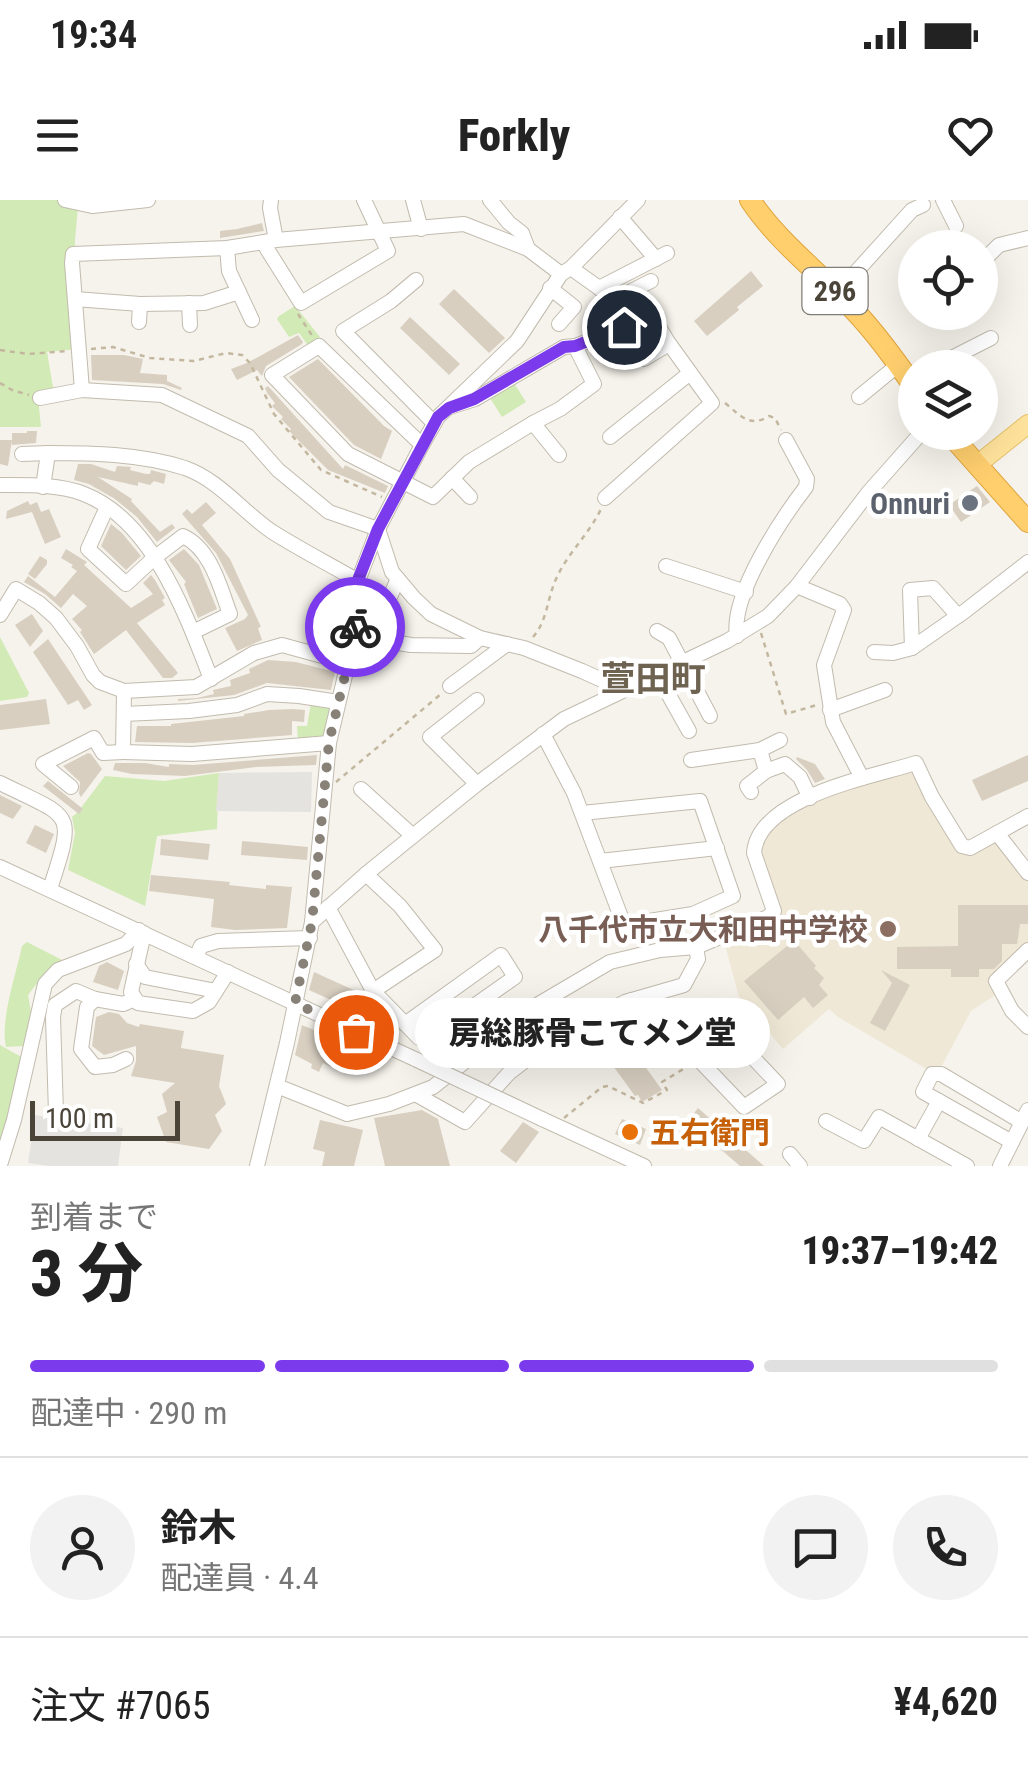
<!DOCTYPE html>
<html lang="ja">
<meta charset="utf-8">
<style>
body{margin:0;font-family:"Roboto Condensed","Noto Sans JP",sans-serif;background:#f2f2f2;color:#222;height:100vh;display:flex;flex-direction:column;font-size:38px;white-space:nowrap}
*{box-sizing:border-box;margin:0}
p{font-size:32px;color:#767676}
.icon{flex:none;width:55px;height:55px;fill:none;stroke:currentColor;stroke-width:2;stroke-linecap:round;stroke-linejoin:round}
.map{position:relative;height:966px;overflow:hidden}
.sheet{display:flex;flex-direction:column;background:#fff;flex:1}
.sheet>*{flex:none}
.buttons{position:absolute;left:898px;top:30px;display:grid;gap:20px}
.buttons a{display:grid;place-items:center;width:100px;height:100px;border-radius:50%;background:#fff;box-shadow:0 10px 40px #0002;font-size:50px}
.scale{position:absolute;left:30px;bottom:25px;width:150px;box-sizing:border-box;padding-left:10px;border:5px solid #4b4439;border-top:0;font-size:28px;line-height:35px;white-space:nowrap;color:#4b4439;-webkit-text-stroke:8px #fff;paint-order:stroke}
.pin{position:absolute;display:grid;place-items:center;width:85px;height:85px;color:#fff;margin:-42px;border:5px solid #fff;border-radius:50%;box-shadow:0 2px 10px #0007}
.courier{position:absolute;display:grid;place-items:center;width:100px;height:100px;margin:-50px;border:8px solid #7c3aed;border-radius:50%;background:#fff;color:#222;box-shadow:0 2px 12px #0007}
.bubble{position:absolute;height:70px;border-radius:35px;background:#fff;box-shadow:0 10px 40px #0002;font-size:32px;font-weight:800;line-height:70px;text-align:center}
.headline em{font-style:normal;font-weight:800}
.headline div{display:flex;flex-direction:column-reverse}
.headline{display:flex;align-items:center;justify-content:space-between;height:170px;padding:0 30px}
h1{font-size:65px;font-weight:800;line-height:75px}
.bar{display:grid;grid-template-columns:repeat(4,1fr);gap:15px 10px;align-content:center;height:120px;padding:0 30px}
.bar i{height:12px;border-radius:8px;background:#e0e0e0}
.bar .selected{background:#7c3aed}
.bar p{grid-column:span 4}
.line{display:flex;align-items:center;gap:25px;padding:0 30px;border-top:2px solid #e0e0e0}
.line div{flex:1}
.round{display:grid;place-items:center;flex:none;width:105px;height:105px;border-radius:52px;background:#f2f2f2}
.status{display:flex;justify-content:space-between;align-items:center;height:70px;padding:0 50px;background:#fff;direction:ltr}
.status svg{height:28px;fill:currentColor}
header{display:flex;justify-content:space-between;align-items:center;height:130px;padding:0 30px;background:#fff;font-size:45px;font-weight:800}
.map>svg:first-child{display:block}
.education{fill:#efe8d6}
.green{fill:#d2eab5}
.parking{fill:#e5e3e0}
.building{fill:#d8cfc1}
.lines{fill:none;stroke-linecap:round;stroke-linejoin:round}
.minor-casing{stroke:#c2bbae;stroke-width:16}
.major-casing{stroke:#e6c16a;stroke-width:20}
.highway-casing{stroke:#e0a43c;stroke-width:22}
.path{stroke:#c4b79f;stroke-width:2.5;stroke-dasharray:5 5;stroke-linecap:butt}
.minor{stroke:#fff;stroke-width:14}
.major{stroke:#ffe39c;stroke-width:18}
.highway{stroke:#ffcf6e;stroke-width:20}
.minor-bridge-casing{stroke:#c2bbae;stroke-width:16;stroke-linecap:butt}
.minor-bridge{stroke:#fff;stroke-width:14}
.done{stroke:#878178;stroke-width:10;stroke-dasharray:0 18}
.route{stroke:#7c3aed;stroke-width:12}
.worship-dot{fill:#6b7280;stroke:#fff;stroke-width:4}
.education-dot{fill:#8d6e63;stroke:#fff;stroke-width:4}
.food-dot{fill:#e8710a;stroke:#fff;stroke-width:4}
.labels{text-anchor:middle;dominant-baseline:central;stroke-width:9;stroke-linejoin:round;paint-order:stroke}
.shield{fill:#fff;stroke:#817c74;stroke-width:2.5}
.shield-label{font-size:28px;font-weight:bold;fill:#4b4439}
.worship-label{font-size:30px;font-weight:bold;fill:#5b616d;stroke:#fff;text-anchor:end}
.education-label{font-size:30px;font-weight:bold;fill:#785e54;stroke:#fff;text-anchor:end}
.food-label{font-size:30px;font-weight:bold;fill:#c56008;stroke:#fff;text-anchor:start}
.quarter-label{font-size:35px;font-weight:bold;fill:#6e6250;stroke:#fff}
</style>
<div class="status"><b>19:34</b><svg viewBox="0 0 49 12"><path d="M0 12V9h3v3zM5 12V6h3v6zM10 12V3h3v9zM15 12V0h3v12zM26 1h20v11H26zM47 4h2v5h-2z"/></svg></div>
<header><svg class="icon" aria-label="menu" viewBox="0 0 24 24"><path d="M4 6h16M4 12h16M4 18h16"/></svg>Forkly<svg class="icon" aria-label="heart" viewBox="0 0 24 24"><path d="M12 20l-8-8c-3-5 5-10 8-4 3-6 11-1 8 4z"/></svg></header>
<div class="map">
<svg width="1028" height="966" viewBox="0 0 1028 966">
<rect width="100%" height="100%" fill="#f6f3ec"/>
<path class="education" d="M909,571L914,573L961,651L996,642L1028,681V745L989,781L997,794L971,811L940,869L930,871L838,817L829,809L783,849L739,797L724,741L774,718L759,645L785,614L853,585Z"/>
<g class="green">
<path d="M0,0H67L78,7L75,40L78,149L47,152L54,193L38,197L41,227H0Z"/>
<path d="M295,106L320,137L309,147L299,133L289,137L277,119L279,116Z"/>
<path d="M514,183L526,202L502,217L490,198Z"/>
<path d="M0,437L29,493L27,497L0,501Z"/>
<path d="M311,503L332,506L324,540H298L297,526H307Z"/>
<path d="M219,573L217,629L157,636L145,706L68,670L75,633L72,617L77,613L105,576L164,581Z"/>
<path d="M27,742L64,761L48,769L28,795L31,812L27,844L23,846L6,847C0,819 16,775 22,746Z"/>
<path d="M0,845L25,859L0,950Z"/>
</g>
<g class="parking">
<path d="M312,572L311,612L216,611L219,573Z"/>
<path d="M35,915L123,928L118,966H49L28,963Z"/>
</g>
<g class="building">
<path d="M262,23L264,31L220,38V31L237,29Z"/>
<path d="M751,71L763,86L737,107L739,110L707,136L694,121Z"/>
<path d="M454,89L505,138L489,153L439,104Z"/>
<path d="M410,117L460,164L449,175L400,128Z"/>
<path d="M298,135L303,142L302,144L266,166L262,176L257,170L237,180L231,169L247,163Z"/>
<path d="M91,155H124L143,159L140,173L167,175V181L182,188L181,190L163,184L92,180Z"/>
<path d="M318,159L384,226L392,231L381,259L354,245L289,177Z"/>
<path d="M268,186L343,269L345,265L388,286L385,293L328,270L289,231L291,229L281,219L283,217L272,206L275,203L267,193L265,188Z"/>
<path d="M27,231H37L36,243L12,245V233H27Z"/>
<path d="M0,240H12L8,266L0,264Z"/>
<path d="M78,264H91L115,272L117,266L131,267L130,270L146,274H150L151,270L166,274L164,284L154,281L150,285L138,282V286L98,277L132,299L131,301L160,332L172,324L175,328L157,342L137,317L115,299L89,284L74,280Z"/>
<path d="M977,286L990,302L961,322L949,305Z"/>
<path d="M28,301L30,305L37,302L41,312L49,309L61,337L45,344L32,312L6,319L7,311Z"/>
<path d="M206,302L216,313L202,325L230,359L261,427L258,428L262,440L237,451L225,428L245,419L248,415L216,353L182,314L187,309L192,314Z"/>
<path d="M111,324L122,333L141,356L126,370L101,346Z"/>
<path d="M66,349L87,362L84,365L131,408L153,394L143,383L151,375L155,380L165,398L162,400L165,405L137,423L178,473L172,478H163L126,430L94,454L80,432L82,430L72,419L87,406L73,394L61,408L45,394L24,382L28,376L55,397L77,371L71,367L73,365L61,358Z"/>
<path d="M184,349L199,365L217,409L198,418L184,384L186,382L169,360Z"/>
<path d="M40,356L47,360V364L35,379L28,374Z"/>
<path d="M32,414L43,431L30,447L15,425Z"/>
<path d="M48,439L92,505L84,510L78,500L68,505L33,452Z"/>
<path d="M268,460L296,462L335,472L331,490L267,483L234,495L178,501V499L197,498L214,494L213,490L231,486L230,480L250,473L249,469Z"/>
<path d="M46,499L50,524L0,530V505Z"/>
<path d="M293,509L305,510L304,522L292,521V535L192,543L135,542L137,526H171V524L244,516V514L269,510Z"/>
<path d="M88,553L91,554L102,569L81,597L79,594L80,582L63,566Z"/>
<path d="M317,555L316,565L256,567L185,576L132,574L113,570L115,563H145L169,567V564L193,565Z"/>
<path d="M1028,555V581L982,601L972,580Z"/>
<path d="M797,557L815,564L825,579L815,583L807,570L796,559Z"/>
<path d="M48,581L83,609L79,614L43,586Z"/>
<path d="M0,595L22,606L13,619L0,613Z"/>
<path d="M35,625L54,634L46,653L26,643Z"/>
<path d="M161,639L210,644L208,660L160,655Z"/>
<path d="M242,641L308,647L307,660L241,655Z"/>
<path d="M151,675L230,682L229,685L266,689V685L292,687L287,728L235,730L211,727L214,699L149,691Z"/>
<path d="M958,705H1028V724H1020L1017,744H1002V761L994,769H979V777H951V769H897V747L958,746Z"/>
<path d="M792,742L796,747L798,745L816,766L814,768L824,778L819,785L828,795L813,808L804,797L778,820L744,781Z"/>
<path d="M107,762L124,771L118,790L93,782L99,766Z"/>
<path d="M881,770L910,785L885,831L870,823L892,783Z"/>
<path d="M314,772L360,793L353,810L309,790Z"/>
<path d="M109,812L119,814L127,823L139,827L140,824L184,831L181,848L224,855L219,886L226,904L215,915L222,931L209,949L166,942L157,917L167,912L162,894L175,883L131,876L136,861V846L104,855L92,846L96,817Z"/>
<path d="M302,825L335,839L360,853L348,875L323,863L319,872L311,868L312,864L295,855Z"/>
<path d="M631,847L662,890L642,902L638,895L635,896L611,863Z"/>
<path d="M698,908L764,966H740L688,921Z"/>
<path d="M422,910L438,919L450,966H385L374,918Z"/>
<path d="M622,919L646,929L640,945L615,934Z"/>
<path d="M320,920L363,930L354,966H322L325,952L313,949Z"/>
<path d="M523,922L539,932L516,963L500,951Z"/>
</g>
<g class="lines">
<g class="minor-casing">
<g id="minor">
<path d="M65,0L92,6L148,0"/>
<path d="M271,0L270,8L276,40"/>
<path d="M413,0L421,29"/>
<path d="M490,0L509,23L522,33L528,49L561,74"/>
<path d="M943,0L956,26"/>
<path d="M620,17L656,59"/>
<path d="M265,42L267,49L301,103L388,51L364,0"/>
<path d="M227,48L229,71L252,120"/>
<path d="M987,57L999,45L1028,38"/>
<path d="M571,68L599,88L667,53"/>
<path d="M416,80L391,101L343,131L434,223"/>
<path d="M550,88L574,107L559,124"/>
<path d="M599,88L614,100L651,81"/>
<path d="M837,93L912,10L923,5"/>
<path d="M75,99L140,104L204,103L239,92"/>
<path d="M189,103L190,125"/>
<path d="M139,122L140,104"/>
<path d="M624,127L644,159L669,144"/>
<path d="M932,168L991,138"/>
<path d="M82,190L72,63L73,54L227,48L276,40L464,24L528,49"/>
<path d="M859,197L898,165"/>
<path d="M40,198L82,190L162,195L248,236L278,270L329,312L378,329L392,372L414,398L431,414L480,438L524,448L582,471L624,490"/>
<path d="M450,207L475,199L564,147L575,146L653,117L668,142L712,203L605,298"/>
<path d="M533,223L559,255"/>
<path d="M610,237L690,173"/>
<path d="M422,245L319,146L272,175L348,254L433,297L469,262L533,223L560,209L594,184L575,146"/>
<path d="M22,254L48,253"/>
<path d="M452,278L470,297"/>
<path d="M0,285C26,285 59,284 84,294C153,321 186,415 211,479"/>
<path d="M43,287L48,253C93,253 142,254 185,268C219,280 242,311 271,331C299,349 329,364 358,381"/>
<path d="M107,307L88,349L126,384L154,358L183,336C211,349 220,387 230,414L193,432"/>
<path d="M666,366L746,392"/>
<path d="M797,386L840,404L844,410L824,465L833,522L862,578"/>
<path d="M0,415L16,389L39,403L56,418L77,446L93,475L100,482L124,491L196,487L254,453L282,445L348,463"/>
<path d="M657,431L669,438L710,516"/>
<path d="M737,436C730,396 782,318 806,287L807,279L786,240"/>
<path d="M367,438L411,445L471,446L480,438"/>
<path d="M364,442L378,423L398,379"/>
<path d="M912,448L910,390L933,388L958,416"/>
<path d="M874,452L893,453L912,448L965,411L1028,362"/>
<path d="M657,474L689,531"/>
<path d="M450,486L507,444"/>
<path d="M124,491L123,552L192,554L329,543"/>
<path d="M477,500L430,537L477,584"/>
<path d="M830,510L885,490"/>
<path d="M124,514L189,511L237,505L267,494L299,496L338,502"/>
<path d="M543,534L574,593L624,725L693,714L733,696L700,601L582,613"/>
<path d="M760,550L780,540"/>
<path d="M691,560L760,550L766,571"/>
<path d="M0,583C73,619 76,609 50,689"/>
<path d="M71,587L43,564L94,538L103,553L123,552"/>
<path d="M361,589L413,636"/>
<path d="M751,592L747,586L766,571L785,564L800,577L810,598"/>
<path d="M997,633L1028,673"/>
<path d="M600,661L717,648"/>
<path d="M0,667L417,860"/>
<path d="M366,674L400,706L435,750L373,791"/>
<path d="M328,707L373,791L419,838L427,839L515,777L501,755L405,824"/>
<path d="M312,722L329,543L348,463L353,453L358,381L378,329L422,245L438,217L517,141L561,74L571,68L638,0"/>
<path d="M144,733L131,792L138,803L193,811L209,802L228,772"/>
<path d="M1028,750L996,781L1012,811L1028,827"/>
<path d="M196,757L201,746L218,741L310,738"/>
<path d="M136,764L145,777L216,791"/>
<path d="M631,800L638,833L648,847L726,829L778,884L744,907L680,840"/>
<path d="M532,808L551,841"/>
<path d="M126,859L113,865L95,867L81,849L87,807L95,799L123,804L135,799"/>
<path d="M277,886L347,914L389,904L433,887L532,808L610,762L660,750L696,747L768,717L774,711L754,653C758,597 872,577 916,563L932,597L962,646L970,648L1028,616"/>
<path d="M417,895L465,922L509,873L551,841L625,802L684,785L698,759L696,747"/>
<path d="M56,913L53,817L55,805L76,791L95,799"/>
<path d="M542,919L644,966"/>
<path d="M826,921L864,941L879,917L967,966"/>
<path d="M918,939L939,901"/>
<path d="M1012,942L923,892L932,874H941L1022,922"/>
<path d="M790,954L800,966"/>
<path d="M0,965L14,920L45,784L58,770L126,744L139,730"/>
<path d="M257,966L287,843L312,722L366,674L477,584L564,519L727,441L768,416L797,386L868,293L922,232"/>
<path d="M1000,966L1028,910"/>
</g>
</g>
<g class="major-casing">
<path id="major" d="M977,265L1028,224"/>
</g>
<g class="highway-casing">
<g id="highway">
<path d="M750,0C778,42 818,71 852,108C875,132 895,160 915,188"/>
<path d="M948,232L1028,322"/>
</g>
</g>
<g class="path">
<path d="M298,114L313,137"/>
<path d="M91,149L113,147L150,158L194,161L226,153L242,155L250,163L274,214L321,270L382,297"/>
<path d="M0,150L28,154L68,151"/>
<path d="M0,183L12,190L29,195"/>
<path d="M725,203C741,216 750,228 769,216L775,218L781,230"/>
<path d="M761,433L786,514L817,505"/>
<path d="M533,437C548,420 547,397 557,377C568,353 589,334 601,309"/>
<path d="M336,582L441,494"/>
<path d="M564,918L602,887L608,886L643,903L667,890L662,882L690,865"/>
</g>
<use href="#minor" class="minor"/>
<use href="#major" class="major"/>
<use href="#highway" class="highway"/>
<g class="minor-bridge-casing">
<path id="minor-bridge" d="M417,860L542,919"/>
</g>
<use href="#minor-bridge" class="minor-bridge"/>
</g>
<g class="lines">
<path class="done" d="M355,427L353,453L348,463L329,542L312,722L295,803L356,832"/>
<path class="route" d="M355,427L358,380L378,329L438,217L449,208L474,199L564,147L575,146L624,127"/>
</g>
<circle class="worship-dot" cx="970" cy="303" r="10"/>
<circle class="education-dot" cx="888" cy="729" r="10"/>
<circle class="food-dot" cx="630" cy="932" r="10"/>
<g class="labels">
<rect class="shield" x="802.5" y="68" width="65" height="46" rx="8"/>
<g class="shield-label">
<text x="835" y="91">296</text>
</g>
<g class="worship-label">
<text x="950" y="303">Onnuri</text>
</g>
<g class="education-label">
<text x="868" y="729">八千代市立大和田中学校</text>
</g>
<g class="food-label">
<text x="650" y="932">五右衛門</text>
</g>
<g class="quarter-label">
<text x="653" y="479">萱田町</text>
</g>
</g>
</svg>
<div class="buttons">
<a><svg class="icon" aria-label="locate" viewBox="0 0 24 24"><circle cx="12" cy="12" r="6"/><path d="M12 2v4M12 18v4M2 12h4M18 12h4"/></svg></a>
<a><svg class="icon" aria-label="layers" viewBox="0 0 24 24"><path d="M12 4l9 5-9 5-9-5zM3 14l9 5 9-5"/></svg></a>
</div>
<div class="scale">100 m</div>
<div class="pin" style="left:356px;top:832px;background:#ea580c"><svg class="icon" aria-label="bag" viewBox="0 0 24 24"><path d="M5 8h14l-1 12H6zM9 8a3 3 0 0 1 6 0"/></svg></div>
<div class="pin" style="left:624px;top:127px;background:#1f2937"><svg class="icon" aria-label="home" viewBox="0 0 24 24"><path d="M3 11l9-7 9 7M6 9v11h12V9"/></svg></div>
<div class="courier" style="left:355px;top:427px"><svg class="icon" aria-label="bike" viewBox="0 0 24 24"><circle cx="6" cy="16" r="4"/><circle cx="18" cy="16" r="4"/><path d="M6 16l4-8h5l3 8M10 8l3 8H6M13 5h3"/></svg></div>
<div class="bubble" style="left:415px;top:798px;width:355px">房総豚骨こてメン堂</div>
</div>
<section class="sheet">
<div class="headline"><div><h1>3 分</h1><p>到着まで</p></div><em>19:37–19:42</em></div>
<div class="bar"><i class="selected"></i><i class="selected"></i><i class="selected"></i><i></i><p>配達中 · 290 m</p></div>
<div class="line" style="height:180px"><a class="round"><svg class="icon" aria-label="person" viewBox="0 0 24 24"><circle cx="12" cy="8" r="4"/><path d="M4 21q1-7 8-7t8 7"/></svg></a><div><b>鈴木</b><p>配達員 · 4.4</p></div><a class="round"><svg class="icon" aria-label="chat" viewBox="0 0 24 24"><path d="M4 5h16v11H9l-5 4z"/></svg></a><a class="round"><svg class="icon" aria-label="phone" viewBox="0 0 24 24"><path d="M5 4h4l2 5-3 2q2 4 5 5l2-3 5 2v4C11 20 4 13 5 4z"/></svg></a></div>
<div class="line" style="height:130px"><div>注文 #7065</div><b>¥4,620</b></div>
</section>
